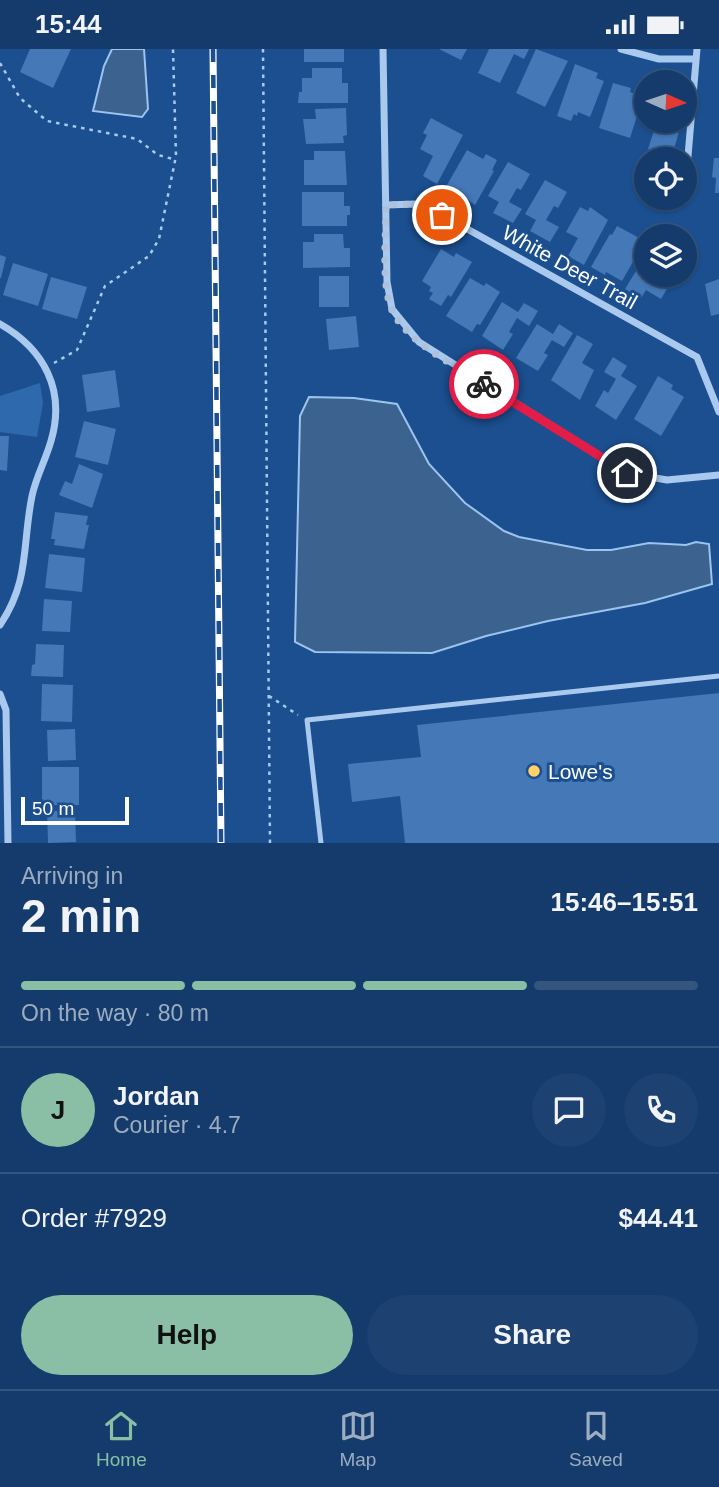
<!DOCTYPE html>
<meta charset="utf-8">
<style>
body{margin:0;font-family:Arial,sans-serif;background:#1d4271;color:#f1f3f6;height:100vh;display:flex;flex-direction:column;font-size:26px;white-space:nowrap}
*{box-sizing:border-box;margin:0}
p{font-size:23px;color:#9dadc1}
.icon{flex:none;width:38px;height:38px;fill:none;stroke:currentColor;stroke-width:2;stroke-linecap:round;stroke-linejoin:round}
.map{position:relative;height:794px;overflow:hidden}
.panel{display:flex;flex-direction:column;background:#143b6b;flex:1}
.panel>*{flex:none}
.needle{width:46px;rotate:93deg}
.tools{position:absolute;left:634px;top:21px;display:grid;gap:14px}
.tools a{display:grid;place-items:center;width:63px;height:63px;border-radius:50%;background:#143b6b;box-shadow:0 2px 5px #0004,0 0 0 2px #33557e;font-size:35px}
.scale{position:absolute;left:21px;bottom:18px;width:108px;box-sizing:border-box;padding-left:7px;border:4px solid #fff;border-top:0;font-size:19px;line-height:24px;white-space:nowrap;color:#fff;-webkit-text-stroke:5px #1b4f8f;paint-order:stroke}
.pin{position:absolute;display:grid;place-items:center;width:60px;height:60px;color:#fff;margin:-30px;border:4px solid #fff;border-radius:50%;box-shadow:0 2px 7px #0007}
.courier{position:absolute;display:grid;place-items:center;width:70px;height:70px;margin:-35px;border:5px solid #e11d48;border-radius:50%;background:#fff;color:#222;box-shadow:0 2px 9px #0007}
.headline em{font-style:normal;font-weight:800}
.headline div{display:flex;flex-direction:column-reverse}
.headline{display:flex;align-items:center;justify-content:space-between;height:119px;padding:0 21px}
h1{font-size:46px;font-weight:800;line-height:52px}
.bar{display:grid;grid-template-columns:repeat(4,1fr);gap:10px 7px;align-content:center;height:84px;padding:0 21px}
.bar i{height:9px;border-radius:5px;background:#33557e}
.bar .active{background:#8abfa5}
.bar p{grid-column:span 4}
.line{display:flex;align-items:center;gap:18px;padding:0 21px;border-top:2px solid #33557e}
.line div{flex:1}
.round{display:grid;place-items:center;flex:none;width:74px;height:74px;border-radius:37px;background:#1d4271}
.primary-button{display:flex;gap:14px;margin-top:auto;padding:14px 21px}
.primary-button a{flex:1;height:80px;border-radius:42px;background:#8abfa5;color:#111;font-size:28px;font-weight:800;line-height:80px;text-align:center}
.primary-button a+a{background:#1d4271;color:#f1f3f6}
.status{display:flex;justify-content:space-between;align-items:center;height:49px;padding:0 35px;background:#143b6b;direction:ltr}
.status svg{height:19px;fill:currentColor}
.tab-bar{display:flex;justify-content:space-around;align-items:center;height:98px;border-top:2px solid #33557e;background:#143b6b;font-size:19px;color:#9dadc1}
.tab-bar a{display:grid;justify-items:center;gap:4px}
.tab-bar .active{color:#8abfa5}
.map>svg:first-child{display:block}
.green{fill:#2e69ad}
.water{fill:#3c6290;stroke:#9cc4f0;stroke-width:2}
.building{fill:#4478b7}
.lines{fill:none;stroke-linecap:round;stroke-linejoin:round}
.path{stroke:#a9c9ee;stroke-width:2.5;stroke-dasharray:3.5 5;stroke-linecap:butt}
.service{stroke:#a9c9ee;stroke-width:5}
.minor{stroke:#a9c9ee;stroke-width:7}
.rail-casing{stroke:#fff;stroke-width:7}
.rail{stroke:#1b4f8f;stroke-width:4.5;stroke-dasharray:13;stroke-linecap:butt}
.done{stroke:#afc1d8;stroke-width:7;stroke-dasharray:0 12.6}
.route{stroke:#e11d48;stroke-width:9}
.poi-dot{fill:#ffd166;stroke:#1b4f8f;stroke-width:2.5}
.labels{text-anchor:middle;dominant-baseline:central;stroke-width:6;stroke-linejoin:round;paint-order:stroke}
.street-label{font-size:21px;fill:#fff;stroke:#1b4f8f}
.poi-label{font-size:21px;fill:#fff;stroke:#1b4f8f;text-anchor:start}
</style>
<div class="status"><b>15:44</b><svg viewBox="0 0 49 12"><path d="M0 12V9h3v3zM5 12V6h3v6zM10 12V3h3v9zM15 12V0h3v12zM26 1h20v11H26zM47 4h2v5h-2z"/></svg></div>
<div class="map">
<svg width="719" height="794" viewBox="0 0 719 794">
<rect width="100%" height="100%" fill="#1b4f8f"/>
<path class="green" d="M40,334L43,354L37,388L0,383V347Z"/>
<g class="water">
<path d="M112,0H144L148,60L142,68L93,62L104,17Z"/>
<path d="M309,348L354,349L397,355L429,415L465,454L504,482L519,488L587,501H611L649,494L686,496L696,493L709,495L712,535L645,554L548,572L486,587L432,604L315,603L295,593L300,367Z"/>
</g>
<g class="building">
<path d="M30,0H71L53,39L20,23Z"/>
<rect x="304" y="0" width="40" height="13"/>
<path d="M439,0H467L461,11Z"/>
<path d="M489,0H529L524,10L514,5L500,34L478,24Z"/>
<path d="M536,0L568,12L545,58L516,44Z"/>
<path d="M575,15L598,24L596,29L604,32L590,68L578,63L577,67L574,65L571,72L557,67Z"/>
<path d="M312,19H342V34H348V54H298L299,43H302V29H312Z"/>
<path d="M613,34L631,39L630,43L643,48L630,89L599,79Z"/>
<path d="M346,59L347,86L343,87L344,94L306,95L303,70H316L315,60Z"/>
<path d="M431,69L463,86L437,135L423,127L433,107L420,100L427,86L423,84Z"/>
<path d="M657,72H682L672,107L648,100Z"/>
<path d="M467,101L483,110L486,105L497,111L492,121L494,122L475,156L447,136Z"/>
<path d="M314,102H345L347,136H304V111H314Z"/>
<path d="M714,109H719V144H715L716,129L712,128Z"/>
<path d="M508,113L530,125L521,141L517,139L509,153L522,160L513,174L493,164L499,153L488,147Z"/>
<path d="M545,131L567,143L558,159L554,157L546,171L559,178L550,193L530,182L536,171L525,165Z"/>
<path d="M302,143H344V157H350V166H347V177H302Z"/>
<path d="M580,158L588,162L590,158L608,171L584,216L568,207L578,189L566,183Z"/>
<path d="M617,177L645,192L622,232L606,223L605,226L591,218L610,185L612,186Z"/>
<path d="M314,185H343L344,199H350V218L303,219V193H314Z"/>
<path d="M441,200L454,208L456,204L472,213L451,248L448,246L441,257L429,250L433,244L429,242L431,238L422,232Z"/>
<path d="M0,206L6,208L1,229H0Z"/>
<path d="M13,214L48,225L38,257L3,246Z"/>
<path d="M636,222L643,227L675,226L661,250L646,241L641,249L625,240Z"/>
<rect x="319" y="227" width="30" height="31"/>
<path d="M51,228L87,238L77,270L42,260Z"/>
<path d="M470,229L484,237L486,234L500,243L480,276L477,275L472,283L446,267Z"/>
<path d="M719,230V265L711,267L705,235Z"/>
<path d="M502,253L518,263L524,254L538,262L529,277L517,269L509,283L513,285L503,301L482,287Z"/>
<path d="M356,267L359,298L329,301L326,270Z"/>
<path d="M537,275L553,285L559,275L573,284L564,298L552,291L544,304L548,306L538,322L516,309Z"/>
<path d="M577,286L593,295L582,314L594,321L580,351L551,331Z"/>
<path d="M613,308L627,317L621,327L637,337L616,371L595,357L604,341L608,344L616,330L604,323Z"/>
<path d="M115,321L120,358L87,363L82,326Z"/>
<path d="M658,327L673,336L671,340L684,348L661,387L634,370Z"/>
<path d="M84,372L116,380L108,416L75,408Z"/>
<path d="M0,387H9L7,422L0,421Z"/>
<path d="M79,415L103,425L92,459L59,446L65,432L72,435Z"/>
<path d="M55,463L88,467L86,476H89L84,500L54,496L55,490H51Z"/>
<path d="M49,505L85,509L82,543L45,539Z"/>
<path d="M44,550L72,552L70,583L42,582Z"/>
<path d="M36,595L64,596L63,628L31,627L32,616L35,615Z"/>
<path d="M42,635L73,636L72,673L41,672Z"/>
<path d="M719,644V794H405L400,747L352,753L348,715L421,708L417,676Z"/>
<path d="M75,680L76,711L48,712L47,681Z"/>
<rect x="42" y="718" width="37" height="38"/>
<path d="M47,762H75L76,793L48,794Z"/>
</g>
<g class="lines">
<g class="path">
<path d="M263,0L270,794"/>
<path d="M0,14L20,49L47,72L137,90L158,106L173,110"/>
<path d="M54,314L77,301L105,237L149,207L159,190L176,107L173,0"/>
<path d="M269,647L298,666"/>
</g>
<path class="service" d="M321,794L307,671L719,627"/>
<g class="minor">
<path d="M383,0L387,233L392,260L419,293L627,424L667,431L719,426"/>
<path d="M621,0L659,10H695"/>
<path d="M685,143L697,0"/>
<path d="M386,156L415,155L435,162L697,308L719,363"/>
<path d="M0,275C44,300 66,341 51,392C46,410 36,428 32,447C22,496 30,532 0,576"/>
<path d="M0,645L6,661L8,794"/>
</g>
<g class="rail-casing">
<path id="rail" d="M213,0L221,794"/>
</g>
<use href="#rail" class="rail"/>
</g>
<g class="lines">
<path class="done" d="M442,166L415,155L386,156C386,183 381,235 391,259C404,292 456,317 484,335"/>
<path class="route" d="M484,335L627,424"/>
</g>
<circle class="poi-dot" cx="534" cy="722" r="7"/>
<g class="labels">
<g class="street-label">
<text transform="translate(570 218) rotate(29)">White Deer Trail</text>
</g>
<g class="poi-label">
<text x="548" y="722">Lowe's</text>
</g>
</g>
</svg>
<div class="tools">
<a><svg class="needle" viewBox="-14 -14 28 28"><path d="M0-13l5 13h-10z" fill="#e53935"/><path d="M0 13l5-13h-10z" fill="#9dadc1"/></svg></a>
<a><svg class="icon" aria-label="locate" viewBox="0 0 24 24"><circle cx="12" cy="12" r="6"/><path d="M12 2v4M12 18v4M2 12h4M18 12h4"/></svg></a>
<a><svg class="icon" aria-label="layers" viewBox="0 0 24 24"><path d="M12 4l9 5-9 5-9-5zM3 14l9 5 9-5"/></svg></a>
</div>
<div class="scale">50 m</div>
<div class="pin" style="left:442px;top:166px;background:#ea580c"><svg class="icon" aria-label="bag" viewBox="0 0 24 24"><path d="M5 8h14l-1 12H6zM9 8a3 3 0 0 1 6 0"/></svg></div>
<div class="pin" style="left:627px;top:424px;background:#1f2937"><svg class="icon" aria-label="home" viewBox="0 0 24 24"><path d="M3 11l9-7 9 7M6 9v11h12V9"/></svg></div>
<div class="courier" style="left:484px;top:335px"><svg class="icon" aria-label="bike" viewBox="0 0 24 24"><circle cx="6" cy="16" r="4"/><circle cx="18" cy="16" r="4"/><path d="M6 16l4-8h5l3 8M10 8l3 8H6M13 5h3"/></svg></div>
</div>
<section class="panel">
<div class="headline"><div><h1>2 min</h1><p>Arriving in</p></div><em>15:46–15:51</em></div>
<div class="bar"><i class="active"></i><i class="active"></i><i class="active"></i><i></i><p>On the way · 80 m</p></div>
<div class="line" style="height:126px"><b class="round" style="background:#8abfa5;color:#111">J</b><div><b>Jordan</b><p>Courier · 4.7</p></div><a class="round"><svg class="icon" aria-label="chat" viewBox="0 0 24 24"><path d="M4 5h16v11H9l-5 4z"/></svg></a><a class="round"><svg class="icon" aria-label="phone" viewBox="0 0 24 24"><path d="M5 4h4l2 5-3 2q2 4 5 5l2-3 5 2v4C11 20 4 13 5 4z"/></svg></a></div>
<div class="line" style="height:91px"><div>Order #7929</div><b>$44.41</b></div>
<div class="primary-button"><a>Help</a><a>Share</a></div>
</section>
<nav class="tab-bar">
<a class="active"><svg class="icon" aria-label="home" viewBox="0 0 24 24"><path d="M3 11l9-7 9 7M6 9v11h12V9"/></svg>Home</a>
<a><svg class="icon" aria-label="map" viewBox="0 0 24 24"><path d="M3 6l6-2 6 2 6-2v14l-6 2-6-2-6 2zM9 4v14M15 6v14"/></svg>Map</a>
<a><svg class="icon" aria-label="saved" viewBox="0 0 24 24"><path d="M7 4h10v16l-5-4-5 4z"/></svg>Saved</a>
</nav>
